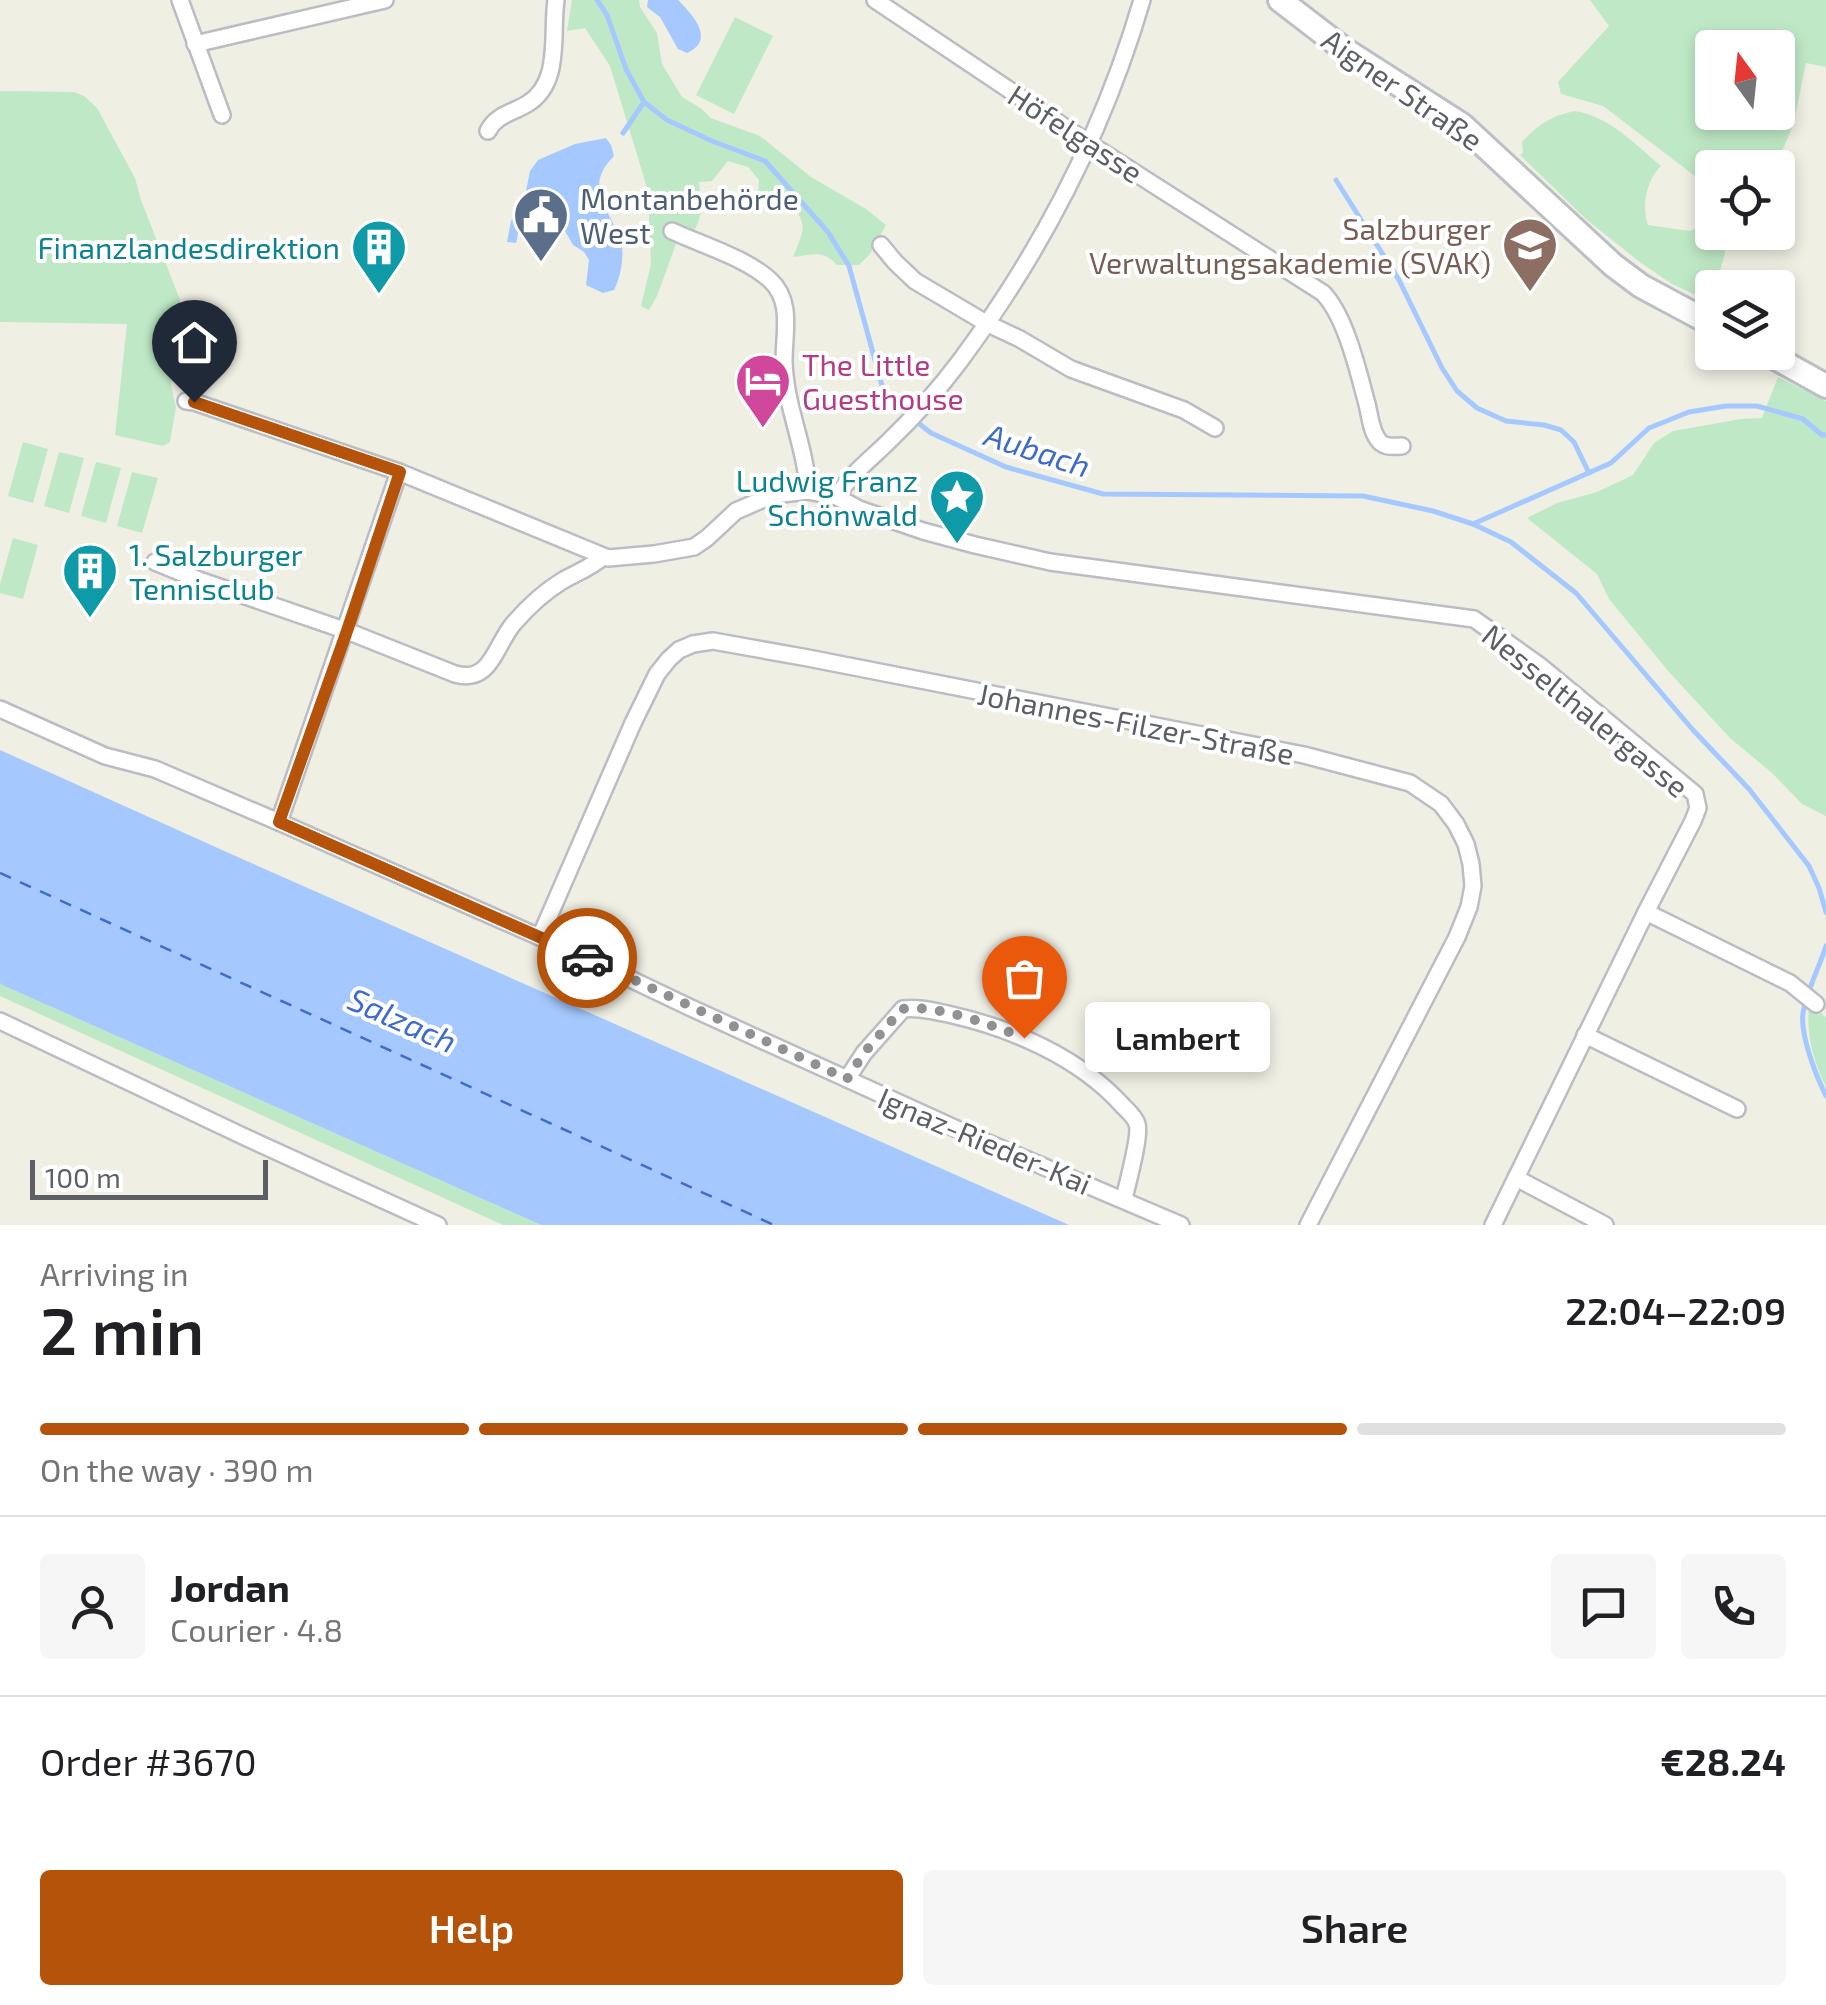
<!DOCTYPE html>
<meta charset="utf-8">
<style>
body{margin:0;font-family:"Exo 2",sans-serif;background:#f6f6f6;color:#202124;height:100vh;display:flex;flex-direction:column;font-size:38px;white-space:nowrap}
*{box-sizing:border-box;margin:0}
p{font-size:32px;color:#757577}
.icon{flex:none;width:55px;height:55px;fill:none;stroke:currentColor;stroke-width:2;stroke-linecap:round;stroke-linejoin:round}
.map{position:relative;height:1225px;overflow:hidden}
.details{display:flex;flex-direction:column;background:#fff;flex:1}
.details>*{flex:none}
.needle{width:65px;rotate:345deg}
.tools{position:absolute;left:1695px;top:30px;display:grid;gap:20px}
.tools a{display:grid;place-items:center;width:100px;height:100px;border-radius:10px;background:#fff;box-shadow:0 5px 15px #0003;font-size:50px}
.scale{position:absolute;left:30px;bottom:25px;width:238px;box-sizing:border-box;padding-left:10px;border:5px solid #5c5f66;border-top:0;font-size:28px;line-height:35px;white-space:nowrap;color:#5c5f66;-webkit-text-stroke:8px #fff;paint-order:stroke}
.pin{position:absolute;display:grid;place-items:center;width:85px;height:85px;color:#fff;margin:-102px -42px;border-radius:50% 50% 50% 0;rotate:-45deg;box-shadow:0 0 10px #0007}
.pin .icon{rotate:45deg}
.courier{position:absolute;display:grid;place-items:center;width:100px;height:100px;margin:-50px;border:8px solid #b45309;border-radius:50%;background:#fff;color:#222;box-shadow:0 2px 12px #0007}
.bubble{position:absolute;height:70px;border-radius:10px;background:#fff;box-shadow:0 5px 15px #0003;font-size:32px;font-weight:600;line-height:70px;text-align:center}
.overview em{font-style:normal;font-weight:600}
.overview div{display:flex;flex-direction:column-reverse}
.overview{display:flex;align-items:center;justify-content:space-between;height:170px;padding:0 40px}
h1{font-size:65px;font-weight:600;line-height:75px}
.bar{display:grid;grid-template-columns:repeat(4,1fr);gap:15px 10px;align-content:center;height:120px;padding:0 40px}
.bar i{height:12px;border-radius:8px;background:#e0e0e0}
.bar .active{background:#b45309}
.bar p{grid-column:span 4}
.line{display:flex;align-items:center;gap:25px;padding:0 40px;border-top:2px solid #e0e0e0}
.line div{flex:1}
.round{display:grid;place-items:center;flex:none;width:105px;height:105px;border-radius:10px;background:#f6f6f6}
.action{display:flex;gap:20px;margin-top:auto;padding:20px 40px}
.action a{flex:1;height:115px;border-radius:10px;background:#b45309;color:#fff;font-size:40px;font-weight:600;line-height:115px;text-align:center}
.action a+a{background:#f6f6f6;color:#202124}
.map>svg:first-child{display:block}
.green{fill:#bfe9c6;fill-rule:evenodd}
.water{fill:#a5c9ff}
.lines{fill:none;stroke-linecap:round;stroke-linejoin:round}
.stream{stroke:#a5c9ff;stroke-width:5}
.ferry{stroke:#3f6ccb;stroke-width:2.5;stroke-dasharray:12 10;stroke-linecap:butt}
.minor-casing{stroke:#bcbdc4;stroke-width:20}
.secondary-casing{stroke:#bdbfc6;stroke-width:28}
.minor{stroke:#fff;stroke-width:15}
.secondary{stroke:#fff;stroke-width:22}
.done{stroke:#909192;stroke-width:10;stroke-dasharray:0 18}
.route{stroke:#b45309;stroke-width:12}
.labels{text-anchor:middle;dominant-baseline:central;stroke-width:8;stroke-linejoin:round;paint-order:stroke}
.street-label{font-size:30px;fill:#5c5f66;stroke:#fff}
.service-label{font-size:30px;fill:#4e5e75;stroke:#fff;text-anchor:start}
.education-label{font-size:30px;fill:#785e54;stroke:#fff;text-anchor:end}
.culture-label{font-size:30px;fill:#0d838f;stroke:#fff;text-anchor:end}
.hotel-label{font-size:30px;fill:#b23c85;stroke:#fff;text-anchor:start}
.water-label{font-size:32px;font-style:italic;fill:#3f6ccb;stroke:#fff}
</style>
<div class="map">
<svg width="1826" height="1225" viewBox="0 0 1826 1225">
<rect width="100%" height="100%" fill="#f0efe4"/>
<g class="green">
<path d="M572,0H639L640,7L657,33L662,64L682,97L702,109L711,118L760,136L811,177L866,209L886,225L870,254L859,265H837C823,249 812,255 793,257C806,226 808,223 784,196L771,199L757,207L759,180L748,167L728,161L712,181L699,182C702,206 705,232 676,244L657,296L649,310L641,306L651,264L648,191L610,66L585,28L567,31Z"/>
<path d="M1590,0H1826V67L1806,63L1793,126L1775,167L1712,168V189L1603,106L1561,94L1558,82L1609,26ZM1712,48H1778V112H1712Z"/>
<path d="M735,17L773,36L734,114L696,95Z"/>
<path d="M0,91L74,92L84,96L97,108L135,178L141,200L180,300L171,385L176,407L170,442L163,446L115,435L127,324L0,322Z"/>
<path d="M1575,111C1609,116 1636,145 1661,166C1647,179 1641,206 1648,225L1690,231L1700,227L1709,209L1712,208V232L1730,233L1720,272L1726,287L1712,288V293L1698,296L1672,284L1641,263L1587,220L1520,155L1523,153L1522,142C1539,124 1551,116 1575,111Z"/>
<path d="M1778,377L1826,401V816L1802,804L1772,773L1730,738L1669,672L1609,599L1597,574L1527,518L1557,503L1597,492L1633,475L1654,443L1673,431L1741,419L1762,418Z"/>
<path d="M23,442L48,449L33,503L8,496Z"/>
<path d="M59,452L84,458L69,513L44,506Z"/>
<path d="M96,462L121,468L106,523L81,516Z"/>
<path d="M132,472L158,478L142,533L117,526Z"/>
<path d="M13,538L38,545L23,599L0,593V584Z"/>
<path d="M0,984L541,1225H503L0,996Z"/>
<path d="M1809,1005L1826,1017V1087C1813,1061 1806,1034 1809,1005Z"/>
</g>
<g class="water">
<path d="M648,0H678C692,14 717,40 687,53L678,49L660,17L647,7Z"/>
<path d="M606,138L611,145L614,156C581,189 612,210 621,243C625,256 620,279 614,290L603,293L586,285L589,260L584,252L573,245L565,231L521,220L516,243L507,242L511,221L525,196L530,171L538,160L575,144Z"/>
<path d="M0,750L231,854L1069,1225H541L0,984Z"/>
</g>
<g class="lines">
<g class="stream">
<path d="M597,0L607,15L626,69L644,102L667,120L712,141L765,161L828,232L849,266L883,389L899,408L931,433L1006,467L1103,494L1363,496L1433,511L1473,524L1511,542L1576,593L1693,730L1749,789L1809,866L1819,888L1826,912"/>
<path d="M623,133L644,102"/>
<path d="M1336,180L1399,280L1442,368L1457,391L1477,408L1506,421L1544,425L1561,430L1574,442L1589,473"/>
<path d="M1473,524L1611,463L1649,428L1689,412L1726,406H1757L1803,419L1822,435H1826"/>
<path d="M1826,946C1819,968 1807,990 1803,1013C1800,1035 1816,1076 1826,1096"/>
</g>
<path class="ferry" d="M0,873L774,1225"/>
<g class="minor-casing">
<g id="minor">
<path d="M180,0L222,115"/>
<path d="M875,0L1090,144L1323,293C1346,317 1358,371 1367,404C1370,416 1371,433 1380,442C1386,448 1394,446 1402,446"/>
<path d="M195,44L385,0"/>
<path d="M488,131C496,115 512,113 527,104C562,83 551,35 556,0"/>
<path d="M672,231C702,245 746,258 770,280C793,301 784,333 784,361C785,406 806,447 808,491"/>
<path d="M881,245L895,262L915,281L986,323L1020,339L1071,369L1184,410L1215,428"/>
<path d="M186,401L194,402L399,472L608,558L654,554L694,547L707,538L736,511L773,495L808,491L837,497C850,474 871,459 889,441C914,417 939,389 960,361C1041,252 1104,130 1142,0"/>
<path d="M837,497L859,509L923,531L975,545L1050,562L1474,619L1539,665L1695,794L1698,808L1693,821L1646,912L1493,1225"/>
<path d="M155,562L199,580L347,631L455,674C491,684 494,647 514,623C528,607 544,592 562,581C576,573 590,568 603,557"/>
<path d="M0,709L105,756L155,769L288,826L578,954L689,1007L981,1140L1181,1225"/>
<path d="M279,822L399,472"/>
<path d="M1646,912L1790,983L1816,1004"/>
<path d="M540,937L633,723L657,674L669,659L679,650L693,644L713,641L808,658L1304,755L1410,783L1441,804L1456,824L1466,844L1471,864L1473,886L1469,907L1457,937L1308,1225"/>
<path d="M0,1021L247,1138L438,1225"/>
<path d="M1585,1035L1737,1109"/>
<path d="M847,1079L864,1053L903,1009C918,1007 933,1011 948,1014C1011,1028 1079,1057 1123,1106C1128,1111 1135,1117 1137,1124C1141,1135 1127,1185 1124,1199"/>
<path d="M1516,1178L1605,1225"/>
</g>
</g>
<g class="secondary-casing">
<g id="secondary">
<path d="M1280,0L1345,50L1462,125L1613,265L1641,286L1712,324"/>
<path d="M1765,352L1826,386"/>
</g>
</g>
<use href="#minor" class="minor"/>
<use href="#secondary" class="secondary"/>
</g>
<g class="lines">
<path class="done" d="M587,958L847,1079L864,1053L902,1009C938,1004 991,1025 1024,1038"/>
<path class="route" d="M194,402L400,472L347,631L279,822L587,958"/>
</g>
<defs>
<g id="civic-pin" transform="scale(2.875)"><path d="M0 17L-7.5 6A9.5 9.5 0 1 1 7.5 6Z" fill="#5c6f8a" stroke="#fff"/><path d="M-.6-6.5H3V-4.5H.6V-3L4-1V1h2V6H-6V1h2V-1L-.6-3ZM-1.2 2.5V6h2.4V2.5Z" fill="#fff"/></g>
<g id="school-pin" transform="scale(2.875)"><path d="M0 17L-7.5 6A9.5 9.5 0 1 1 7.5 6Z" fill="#8d6e63" stroke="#fff"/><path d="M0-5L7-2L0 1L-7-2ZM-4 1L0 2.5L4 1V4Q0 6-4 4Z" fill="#fff"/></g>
<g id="building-pin" transform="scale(2.875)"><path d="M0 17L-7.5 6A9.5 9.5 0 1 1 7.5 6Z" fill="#0f9aa8" stroke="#fff"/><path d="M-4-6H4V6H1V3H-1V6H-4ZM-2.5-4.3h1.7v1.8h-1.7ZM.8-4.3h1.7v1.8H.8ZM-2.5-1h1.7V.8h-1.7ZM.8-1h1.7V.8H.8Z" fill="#fff"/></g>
<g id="hotel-pin" transform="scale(2.875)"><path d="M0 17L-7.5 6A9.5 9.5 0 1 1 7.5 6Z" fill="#d1479c" stroke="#fff"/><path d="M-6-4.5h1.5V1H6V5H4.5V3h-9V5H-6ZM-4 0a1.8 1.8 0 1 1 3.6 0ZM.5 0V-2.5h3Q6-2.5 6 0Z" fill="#fff"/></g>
<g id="sight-pin" transform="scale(2.875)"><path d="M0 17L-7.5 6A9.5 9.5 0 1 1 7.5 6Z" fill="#0f9aa8" stroke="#fff"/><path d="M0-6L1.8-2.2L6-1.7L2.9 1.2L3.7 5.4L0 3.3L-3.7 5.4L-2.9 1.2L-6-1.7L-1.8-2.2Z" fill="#fff"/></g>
</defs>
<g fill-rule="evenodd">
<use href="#civic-pin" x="541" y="215"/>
<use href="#school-pin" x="1530" y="245"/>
<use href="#building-pin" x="379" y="247"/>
<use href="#hotel-pin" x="763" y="381"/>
<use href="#sight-pin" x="957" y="497"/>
<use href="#building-pin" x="90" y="571"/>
</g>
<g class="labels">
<g class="street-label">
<text transform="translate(1403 89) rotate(35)">Aigner Straße</text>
<text transform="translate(1076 133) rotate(33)">Höfelgasse</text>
<text transform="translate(1586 710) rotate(39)">Nesselthalergasse</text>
<text transform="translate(1136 723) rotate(11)">Johannes-Filzer-Straße</text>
<text transform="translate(985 1140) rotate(23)">Ignaz-Rieder-Kai</text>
</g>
<g class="service-label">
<text x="580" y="198">Montanbehörde<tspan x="580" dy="34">West</tspan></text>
</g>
<g class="education-label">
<text x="1491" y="228">Salzburger<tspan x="1491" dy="34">Verwaltungsakademie (SVAK)</tspan></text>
</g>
<g class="culture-label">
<text x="340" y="247">Finanzlandesdirektion</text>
<text x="918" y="480">Ludwig Franz<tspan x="918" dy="34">Schönwald</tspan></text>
<text x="129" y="554" text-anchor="start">1. Salzburger<tspan x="129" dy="34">Tennisclub</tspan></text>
</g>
<g class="hotel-label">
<text x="802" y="364">The Little<tspan x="802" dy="34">Guesthouse</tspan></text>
</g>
<g class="water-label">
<text transform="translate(1038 449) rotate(18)">Aubach</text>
<text transform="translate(403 1019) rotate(24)">Salzach</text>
</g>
</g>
</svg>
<div class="tools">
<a><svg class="needle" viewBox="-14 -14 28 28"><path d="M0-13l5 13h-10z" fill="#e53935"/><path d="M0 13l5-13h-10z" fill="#757577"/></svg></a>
<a><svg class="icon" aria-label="locate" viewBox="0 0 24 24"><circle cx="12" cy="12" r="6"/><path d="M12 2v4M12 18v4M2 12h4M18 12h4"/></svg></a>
<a><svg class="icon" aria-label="layers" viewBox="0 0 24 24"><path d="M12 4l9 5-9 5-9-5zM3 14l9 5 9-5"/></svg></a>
</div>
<div class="scale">100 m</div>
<div class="pin" style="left:1024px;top:1038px;background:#ea580c"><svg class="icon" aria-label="bag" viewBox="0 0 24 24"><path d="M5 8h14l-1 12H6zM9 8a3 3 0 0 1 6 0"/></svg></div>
<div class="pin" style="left:194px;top:402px;background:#1f2937"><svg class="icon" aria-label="home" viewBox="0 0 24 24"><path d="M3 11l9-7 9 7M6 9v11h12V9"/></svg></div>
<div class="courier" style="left:587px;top:958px"><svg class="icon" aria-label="car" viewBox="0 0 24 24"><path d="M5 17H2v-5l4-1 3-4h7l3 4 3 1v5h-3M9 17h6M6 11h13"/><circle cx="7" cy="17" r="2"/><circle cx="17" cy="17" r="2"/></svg></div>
<div class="bubble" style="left:1085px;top:1002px;width:185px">Lambert</div>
</div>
<section class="details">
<div class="overview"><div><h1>2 min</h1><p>Arriving in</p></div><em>22:04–22:09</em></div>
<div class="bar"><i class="active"></i><i class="active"></i><i class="active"></i><i></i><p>On the way · 390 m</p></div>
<div class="line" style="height:180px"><a class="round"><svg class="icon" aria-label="person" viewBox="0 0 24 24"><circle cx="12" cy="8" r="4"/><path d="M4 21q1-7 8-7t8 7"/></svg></a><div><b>Jordan</b><p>Courier · 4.8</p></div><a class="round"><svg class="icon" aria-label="chat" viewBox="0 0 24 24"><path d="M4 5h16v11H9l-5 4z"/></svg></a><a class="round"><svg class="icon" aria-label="phone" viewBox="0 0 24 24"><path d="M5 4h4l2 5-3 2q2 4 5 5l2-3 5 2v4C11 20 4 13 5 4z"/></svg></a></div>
<div class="line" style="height:130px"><div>Order #3670</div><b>€28.24</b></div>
<div class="action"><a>Help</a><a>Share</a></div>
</section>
